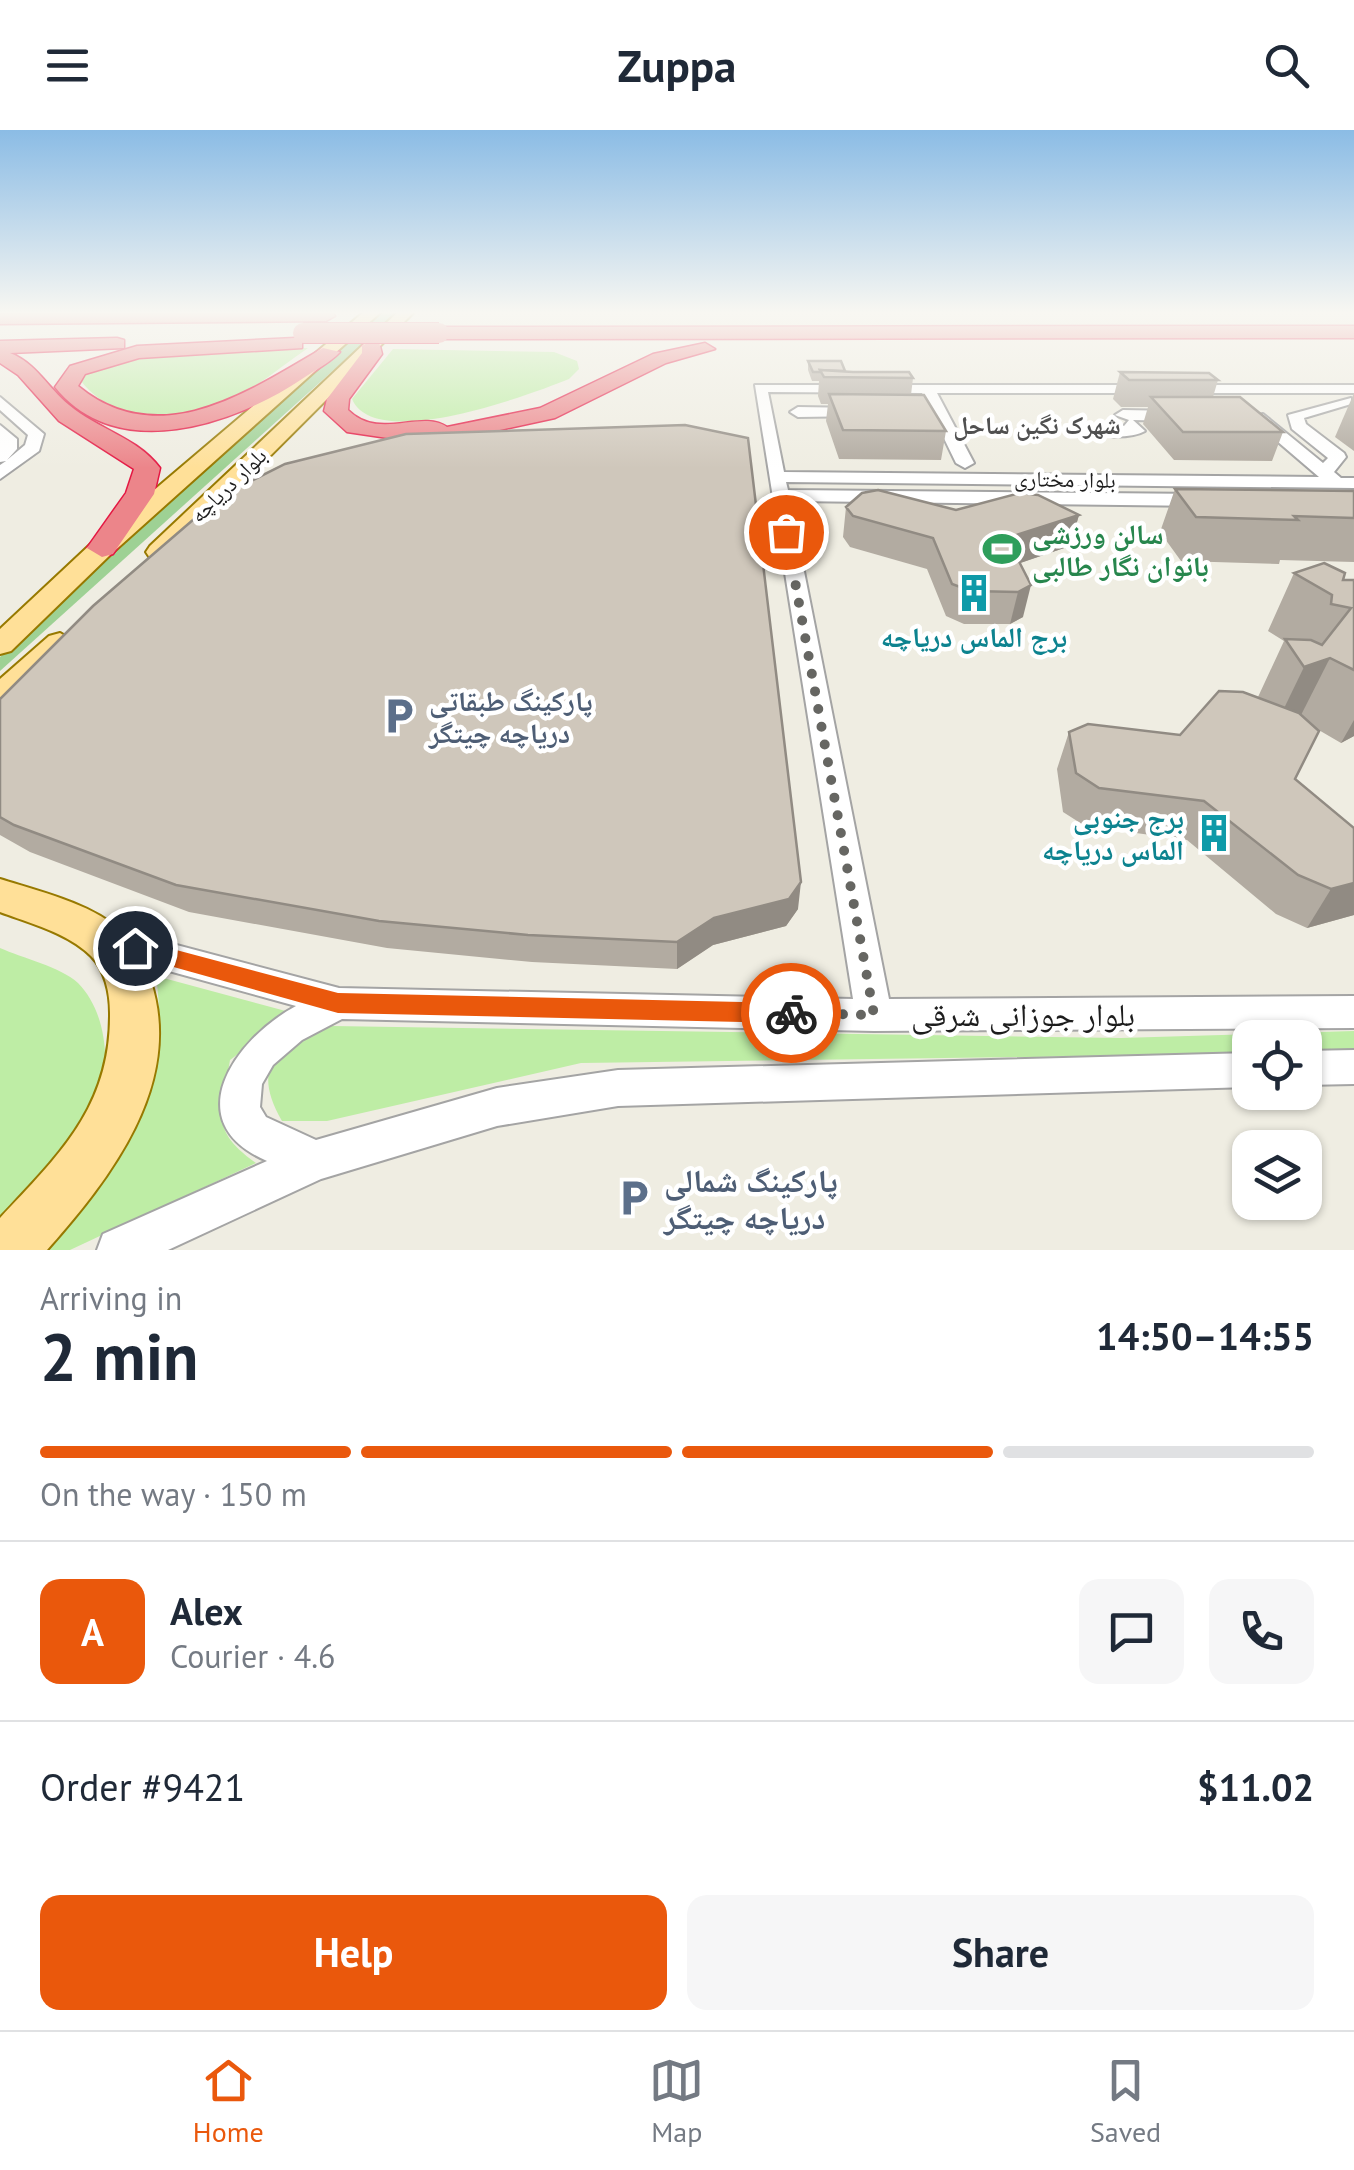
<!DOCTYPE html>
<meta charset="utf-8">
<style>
body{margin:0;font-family:"PT Sans","Noto Naskh Arabic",sans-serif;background:#f6f6f7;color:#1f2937;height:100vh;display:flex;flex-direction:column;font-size:38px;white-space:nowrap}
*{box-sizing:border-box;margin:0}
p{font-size:32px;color:#747a83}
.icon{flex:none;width:55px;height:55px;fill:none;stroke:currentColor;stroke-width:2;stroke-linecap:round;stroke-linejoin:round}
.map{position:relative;height:1120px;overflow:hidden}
.details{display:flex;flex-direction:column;background:#fff;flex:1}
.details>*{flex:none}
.fabs{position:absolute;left:1232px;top:890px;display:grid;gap:20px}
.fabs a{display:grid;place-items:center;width:90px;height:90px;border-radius:20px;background:#fff;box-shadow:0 2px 8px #0004;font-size:50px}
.pin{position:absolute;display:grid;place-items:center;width:85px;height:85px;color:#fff;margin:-42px;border:5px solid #fff;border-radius:50%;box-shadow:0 2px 10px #0007}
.courier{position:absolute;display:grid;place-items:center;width:100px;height:100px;margin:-50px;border:8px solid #ea580c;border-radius:50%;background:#fff;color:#222;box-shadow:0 2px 12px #0007}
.summary em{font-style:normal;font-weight:700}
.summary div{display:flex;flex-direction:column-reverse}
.summary{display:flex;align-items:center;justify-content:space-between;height:170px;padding:0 40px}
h1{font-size:65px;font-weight:700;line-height:75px}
.bar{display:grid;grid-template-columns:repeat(4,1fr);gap:15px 10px;align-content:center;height:120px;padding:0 40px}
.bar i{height:12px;border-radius:8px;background:#e0e1e3}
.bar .active{background:#ea580c}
.bar p{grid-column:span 4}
.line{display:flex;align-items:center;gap:25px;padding:0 40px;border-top:2px solid #e0e1e3}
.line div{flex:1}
.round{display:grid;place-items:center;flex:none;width:105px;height:105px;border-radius:20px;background:#f6f6f7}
.action{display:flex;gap:20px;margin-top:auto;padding:20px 40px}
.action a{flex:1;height:115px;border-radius:20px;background:#ea580c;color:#fff;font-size:40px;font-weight:700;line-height:115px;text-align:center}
.action a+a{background:#f6f6f7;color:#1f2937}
header{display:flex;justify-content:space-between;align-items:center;height:130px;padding:0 40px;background:#fff;font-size:45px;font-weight:700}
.menu{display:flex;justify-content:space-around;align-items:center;height:140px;border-top:2px solid #e0e1e3;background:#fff;font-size:28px;color:#747a83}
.menu a{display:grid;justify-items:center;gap:5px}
.menu .active{color:#ea580c}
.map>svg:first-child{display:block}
.grass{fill:#beeda5}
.forest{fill:#9ed194}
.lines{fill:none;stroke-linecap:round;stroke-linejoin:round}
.minor-casing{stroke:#a4a4a4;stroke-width:4}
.major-casing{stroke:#977900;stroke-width:4}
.highway-casing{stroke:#e41843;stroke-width:3}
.minor{fill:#fff;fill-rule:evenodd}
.major{fill:#ffe098;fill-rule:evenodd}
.highway{fill:#ec858a;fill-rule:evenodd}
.highway-bridge-casing{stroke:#e41843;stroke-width:22;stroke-linecap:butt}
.highway-bridge{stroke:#ec858a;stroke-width:20}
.wall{fill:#b2aba1}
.shaded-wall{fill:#918b83}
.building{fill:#cfc7bb;stroke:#918b83;stroke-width:2.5}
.route{fill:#ea580c}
.done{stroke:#666662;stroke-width:10;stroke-dasharray:0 18}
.labels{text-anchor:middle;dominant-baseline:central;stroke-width:9;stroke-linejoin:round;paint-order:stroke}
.far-street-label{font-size:22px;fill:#1d1d1d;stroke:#fff}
.far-neighbourhood-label{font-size:25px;font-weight:bold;fill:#505050;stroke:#fff}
.leisure-label{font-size:28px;font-weight:bold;fill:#27864d;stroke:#fff;text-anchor:start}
.culture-label{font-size:28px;font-weight:bold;fill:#0d838f;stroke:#fff}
.service-label{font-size:28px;font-weight:bold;fill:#4e5e75;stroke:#fff;text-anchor:start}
.near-street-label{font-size:32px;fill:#1d1d1d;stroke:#fff}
.near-service-label{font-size:32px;font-weight:bold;fill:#4e5e75;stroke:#fff;text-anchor:start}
</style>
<header><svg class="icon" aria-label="menu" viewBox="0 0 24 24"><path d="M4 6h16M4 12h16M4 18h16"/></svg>Zuppa<svg class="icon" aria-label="search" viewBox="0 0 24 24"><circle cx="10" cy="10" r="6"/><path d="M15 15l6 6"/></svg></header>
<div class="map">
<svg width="1354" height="1120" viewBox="0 0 1354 1120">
<rect width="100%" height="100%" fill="#efede2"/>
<g class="grass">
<path d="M251,218H308C283,235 258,257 231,269C184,291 115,296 81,251L82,243L113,229Z"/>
<path d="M393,219L554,222L577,231L579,239L569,249C529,265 375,323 352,269Z"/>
<path d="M0,818C22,828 61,837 78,853C118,894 110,975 80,1020C57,1053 26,1083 0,1114Z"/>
<path d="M156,846L293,883L230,930C222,982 208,999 256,1033L70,1120H38C115,1025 174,978 156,846Z"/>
<path d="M332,896L1121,908L1354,901V920L1305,922V908H1250V924L581,933L327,991H282C249,934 279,913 332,896Z"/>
</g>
<path class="forest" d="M383,181H399L0,541V527L25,502Z"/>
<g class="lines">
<g class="minor-casing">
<g id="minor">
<path d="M755,255H1354V263H937L974,333L965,338L956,333L922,263L768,262L784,342L1319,347L1249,287L1263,284L1323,333L1328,328L1292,299L1288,285L1351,268V274L1304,288L1306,294L1344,323L1346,327L1334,342L1341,348H1354V358L786,352L788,360L1204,364L1213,370L1204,376L790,371L889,869L1354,866V898L874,901L342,889L302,910L273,935L262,954L260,977L266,987L316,1010L497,958L618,940L1250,923V957L618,976L497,996L321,1049L168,1120H97L103,1104L267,1031C176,992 235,909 296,876L89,819L84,809L89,799L101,795L339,858L853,869Z"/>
<path d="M0,267L44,304L39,321L0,349V335L6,331L0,332V295L17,309V319L7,330L25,315L28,305L0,280Z"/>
<path d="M860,278L868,283L865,286L798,287L790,282L798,277Z"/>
<path d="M1123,280L1176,281L1184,286L1176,291L1133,290L1145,301C1131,309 1097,308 1083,300L1091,295L1124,296L1129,290L1115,285Z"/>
<path d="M1354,920V954L1305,955V921Z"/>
</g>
</g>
<g class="major-casing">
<g id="major">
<path d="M365,181H382L111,424L11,521L0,524V499L93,412Z"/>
<path d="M399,181H415L168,428H150L146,422L150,416Z"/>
<path d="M60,503L75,512L71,518L12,573L0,576V549L49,506Z"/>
<path d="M0,749C38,761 90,773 120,800C135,813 145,834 151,852C184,954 110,1049 47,1120H0V1088C60,1024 111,976 110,883C110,863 105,840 91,826C68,803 29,793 0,782Z"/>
</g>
</g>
<g class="highway-casing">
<g id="highway">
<path d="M332,182L335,186L326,191L0,194V184Z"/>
<path d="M1354,196V208L439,209L430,203L439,197Z"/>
<path d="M117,208L124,210V218L10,223C36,233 48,258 69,275C97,299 137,307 160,338L154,364L113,424L102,427L87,418L126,363L134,339L59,291L18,245L0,233V211Z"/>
<path d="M295,208L302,210V218L139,228L85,244L78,256C159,323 248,262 323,218L340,222C330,233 315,240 302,249C235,294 117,335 55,257L70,236L137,216Z"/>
<path d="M372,210L379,212L382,224L349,269L348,280C379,311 421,279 447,297L540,278L653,224L705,213L715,219L666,233L555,288L412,319L403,317L401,310L347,302L324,281L327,269L362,223V216Z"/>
</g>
</g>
<use href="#minor" class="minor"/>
<use href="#major" class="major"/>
<use href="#highway" class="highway"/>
<g class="highway-bridge-casing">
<path id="highway-bridge" d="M303,203H439"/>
</g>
<use href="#highway-bridge" class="highway-bridge"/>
</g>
<g class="wall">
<path d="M808,231L845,241L913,248L911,265L946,301L941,330L839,329L826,291L828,274H821L818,266L819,251H812L808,240Z"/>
<path d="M1120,242L1218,250L1213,267L1283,302L1272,331L1174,330L1143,294L1148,277H1121L1113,269Z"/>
<path d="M1354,263V321L1335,307Z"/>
<path d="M1175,359L1354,361V432L1280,430L1279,434L1181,431L1160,402Z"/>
<path d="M846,377L956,380L1079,385L1070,416L1020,433L1023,487L1010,494H964L946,486L927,439L850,417L843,407Z"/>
<path d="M1294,443L1354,450V606L1341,613L1317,599L1295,649L1354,698V785L1307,798L1276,784L1187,710L1085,696L1063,682L1057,639L1069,602L1180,605L1258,567L1284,511L1268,501Z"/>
<path d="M0,569L798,779L786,796L713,815L677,839L532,832L387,818L189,782L30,722L0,705Z"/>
</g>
<g class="shaded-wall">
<path d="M1079,385L1070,416L1000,440L1007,408Z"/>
<path d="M1031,455L1023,487L1010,494L1018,462Z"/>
<path d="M1330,528L1299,589L1274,599L1304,537Z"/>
<path d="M1354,590V606L1341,613Z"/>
<path d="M801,752L798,779L786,796L713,815L677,839V812L714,788Z"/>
<path d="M1354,753V785L1307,798L1331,759Z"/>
</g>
<g class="building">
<path d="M808,231H841L845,241L820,240L821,242H813Z"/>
<path d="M820,240L853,242H909L913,248L824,247Z"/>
<path d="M1120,242L1209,243L1218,250H1129Z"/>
<path d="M829,264L924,265L946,301L843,300Z"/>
<path d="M1151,267H1240L1283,302H1183Z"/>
<path d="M685,295L748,308L801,752L789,769L714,788L677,812L528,805L379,791L176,755L14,695L0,687V569L93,476L194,389L241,356L285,334L406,304Z"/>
<path d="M1175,359L1354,361V388L1294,386L1298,390L1196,387Z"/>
<path d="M878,360L956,380L1020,363L1038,365L1079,385L1007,408L1031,455L1018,462L971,461L952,454L933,408L853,386L846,377L862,363Z"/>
<path d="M1324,433L1345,443L1343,450H1354V540L1330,528L1304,537L1285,509L1311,510L1322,515L1351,478L1331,474L1332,465L1294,443Z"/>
<path d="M1219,561L1243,562L1299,583L1319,601L1295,649L1354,698V753L1331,759L1298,745L1204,671L1099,658L1076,643L1069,602L1088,594L1180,605Z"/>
</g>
<linearGradient id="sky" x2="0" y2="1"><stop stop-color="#8bbce5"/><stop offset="0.54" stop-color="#f8f7f2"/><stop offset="1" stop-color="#f8f7f2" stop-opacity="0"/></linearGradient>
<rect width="1354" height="338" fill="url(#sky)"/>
<path class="route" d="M135,809L338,863L791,873L803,883L791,893L338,883L127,824V812Z"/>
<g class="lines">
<path class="done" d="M786,402L874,885L791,883"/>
</g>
<defs>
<g id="stadium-bare" transform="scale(3)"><path d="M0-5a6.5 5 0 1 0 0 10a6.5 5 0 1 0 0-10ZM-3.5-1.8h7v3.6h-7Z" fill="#2e9e5b" stroke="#fff" stroke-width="2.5" paint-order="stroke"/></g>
<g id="building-bare" transform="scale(3)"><path d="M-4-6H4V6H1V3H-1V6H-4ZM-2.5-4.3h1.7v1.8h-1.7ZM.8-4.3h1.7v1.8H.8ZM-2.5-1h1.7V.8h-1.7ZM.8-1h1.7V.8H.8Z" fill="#0f9aa8" stroke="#fff" stroke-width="2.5" paint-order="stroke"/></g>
<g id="parking-bare" transform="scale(3)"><path d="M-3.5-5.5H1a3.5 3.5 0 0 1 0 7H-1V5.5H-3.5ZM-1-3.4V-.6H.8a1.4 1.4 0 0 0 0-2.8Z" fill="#5c6f8a" stroke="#fff" stroke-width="2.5" paint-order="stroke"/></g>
</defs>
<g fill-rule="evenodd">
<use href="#stadium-bare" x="1002" y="419"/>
<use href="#building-bare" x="974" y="463"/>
<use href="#parking-bare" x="399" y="586"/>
<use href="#building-bare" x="1214" y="703"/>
<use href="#parking-bare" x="634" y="1068"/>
</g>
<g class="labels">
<g class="far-street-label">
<text transform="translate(1065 349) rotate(1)">بلوار مختاری</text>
<text transform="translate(228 355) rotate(-44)">بلوار دریاچه</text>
</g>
<g class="far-neighbourhood-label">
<text x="1037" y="295">شهرک نگین ساحل</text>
</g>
<g class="leisure-label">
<text x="1032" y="403">سالن ورزشی<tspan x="1032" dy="32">بانوان نگار طالبی</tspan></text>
</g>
<g class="culture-label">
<text x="974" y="506">برج الماس دریاچه</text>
<text x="1184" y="687" text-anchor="end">برج جنوبی<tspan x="1184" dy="32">الماس دریاچه</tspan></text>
</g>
<g class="service-label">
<text x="429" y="570">پارکینگ طبقاتی<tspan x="429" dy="32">دریاچه چیتگر</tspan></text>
</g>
<g class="near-street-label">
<text x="1023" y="884">بلوار جوزانی شرقی</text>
</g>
<g class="near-service-label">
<text x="664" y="1050">پارکینگ شمالی<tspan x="664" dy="37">دریاچه چیتگر</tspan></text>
</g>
</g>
</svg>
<div class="fabs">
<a><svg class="icon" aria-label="locate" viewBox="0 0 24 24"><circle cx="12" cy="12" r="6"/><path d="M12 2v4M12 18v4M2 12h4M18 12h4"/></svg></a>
<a><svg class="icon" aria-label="layers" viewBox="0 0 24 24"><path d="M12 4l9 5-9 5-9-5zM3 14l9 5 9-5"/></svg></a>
</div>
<div class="pin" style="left:786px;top:402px;background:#ea580c"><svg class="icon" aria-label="bag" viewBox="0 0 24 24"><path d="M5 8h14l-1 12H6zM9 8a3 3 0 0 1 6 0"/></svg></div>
<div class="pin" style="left:135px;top:818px;background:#1f2937"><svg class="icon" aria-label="home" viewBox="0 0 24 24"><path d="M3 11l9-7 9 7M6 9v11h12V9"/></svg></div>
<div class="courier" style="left:791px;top:883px"><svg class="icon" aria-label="bike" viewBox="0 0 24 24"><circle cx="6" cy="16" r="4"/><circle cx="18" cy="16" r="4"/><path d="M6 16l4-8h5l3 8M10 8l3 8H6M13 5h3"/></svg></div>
</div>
<section class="details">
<div class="summary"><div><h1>2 min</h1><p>Arriving in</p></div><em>14:50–14:55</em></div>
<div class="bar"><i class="active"></i><i class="active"></i><i class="active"></i><i></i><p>On the way · 150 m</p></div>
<div class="line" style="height:180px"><b class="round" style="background:#ea580c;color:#fff">A</b><div><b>Alex</b><p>Courier · 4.6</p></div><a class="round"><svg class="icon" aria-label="chat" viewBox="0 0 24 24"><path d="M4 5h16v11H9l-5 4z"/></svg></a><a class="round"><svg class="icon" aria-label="phone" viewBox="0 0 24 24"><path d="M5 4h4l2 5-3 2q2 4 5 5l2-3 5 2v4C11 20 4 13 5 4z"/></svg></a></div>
<div class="line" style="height:130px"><div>Order #9421</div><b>$11.02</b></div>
<div class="action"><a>Help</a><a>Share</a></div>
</section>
<nav class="menu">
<a class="active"><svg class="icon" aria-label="home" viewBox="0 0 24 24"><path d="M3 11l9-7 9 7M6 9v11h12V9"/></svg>Home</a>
<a><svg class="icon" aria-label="map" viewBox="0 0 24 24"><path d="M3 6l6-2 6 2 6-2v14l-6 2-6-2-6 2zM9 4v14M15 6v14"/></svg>Map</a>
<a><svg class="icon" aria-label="saved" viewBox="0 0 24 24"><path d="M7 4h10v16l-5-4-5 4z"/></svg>Saved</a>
</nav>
